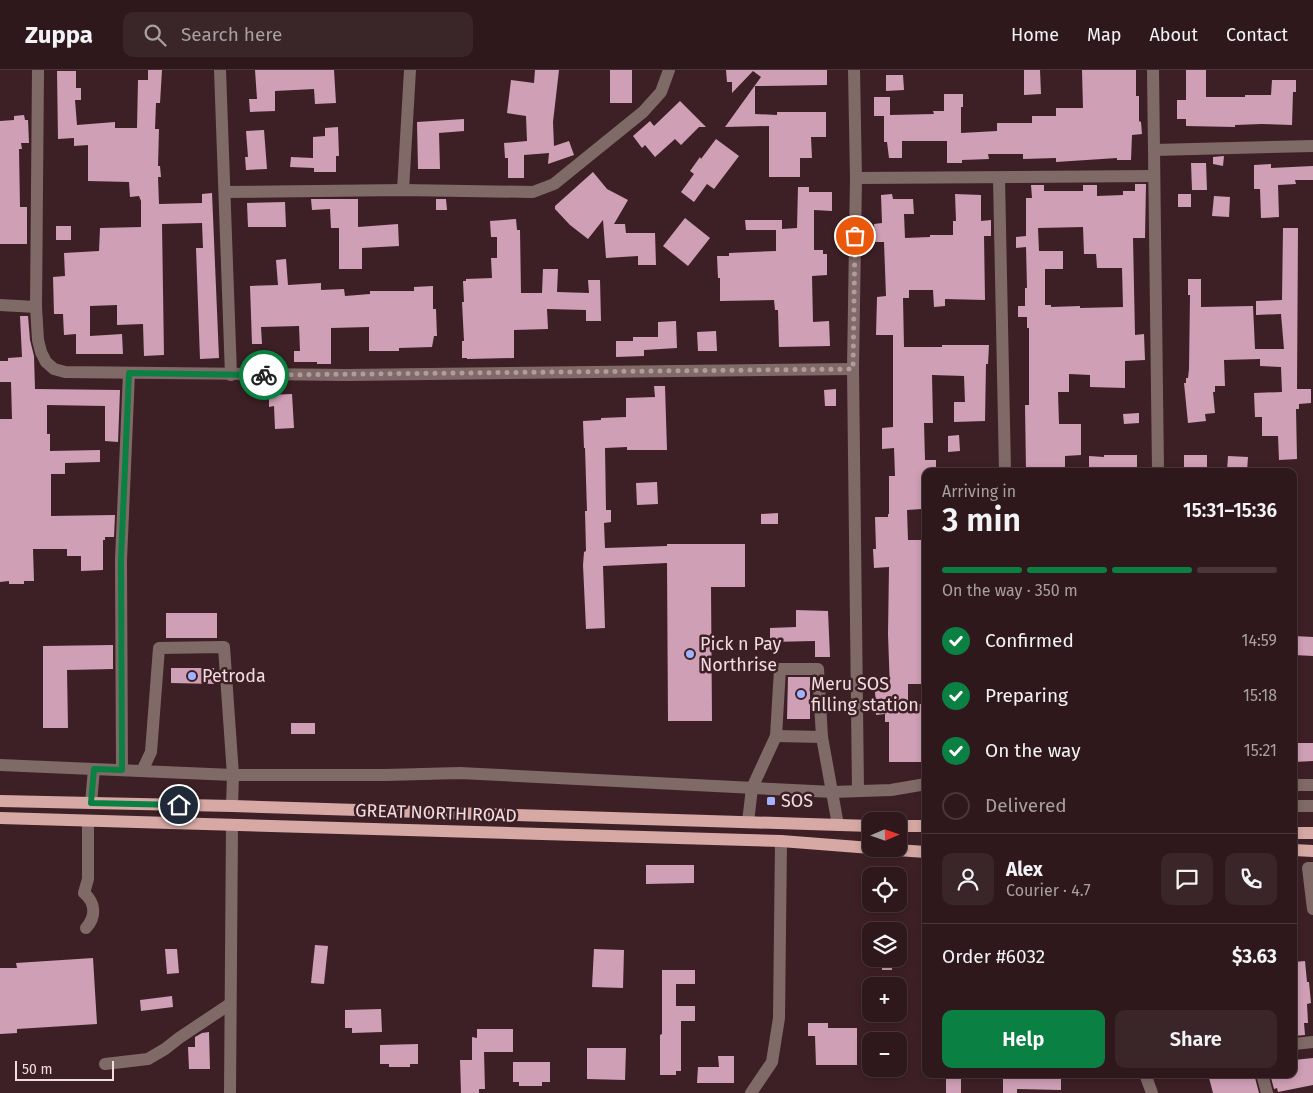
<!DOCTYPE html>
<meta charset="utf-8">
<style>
body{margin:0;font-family:"Fira Sans",sans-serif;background:#3a2529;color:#f1f3f6;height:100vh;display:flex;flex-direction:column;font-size:19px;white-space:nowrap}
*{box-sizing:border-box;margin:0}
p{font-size:16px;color:#a7a0a3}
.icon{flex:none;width:28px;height:28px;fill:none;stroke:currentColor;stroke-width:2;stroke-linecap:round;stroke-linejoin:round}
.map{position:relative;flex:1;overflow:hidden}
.drawer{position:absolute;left:922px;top:398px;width:375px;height:610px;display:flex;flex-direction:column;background:#2e181c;border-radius:10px;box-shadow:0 2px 8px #0003,0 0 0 1px #49373b}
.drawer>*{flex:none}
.needle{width:32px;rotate:88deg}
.fabs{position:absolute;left:862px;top:742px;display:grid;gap:10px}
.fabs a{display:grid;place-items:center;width:45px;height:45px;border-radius:10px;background:#2e181c;box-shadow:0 2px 8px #0003,0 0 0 1px #49373b;font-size:25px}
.scale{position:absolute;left:15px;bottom:12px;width:99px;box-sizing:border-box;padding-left:5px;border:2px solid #f1dce0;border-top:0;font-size:14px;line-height:18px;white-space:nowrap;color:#f1dce0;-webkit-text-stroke:4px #3d2026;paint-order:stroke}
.pin{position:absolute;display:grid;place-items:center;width:42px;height:42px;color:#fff;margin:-21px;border:2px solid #fff;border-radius:50%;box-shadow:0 1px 5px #0007}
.courier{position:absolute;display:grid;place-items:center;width:50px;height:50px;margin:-25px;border:4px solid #0b8043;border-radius:50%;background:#fff;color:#222;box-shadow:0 1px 6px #0007}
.summary em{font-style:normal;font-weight:600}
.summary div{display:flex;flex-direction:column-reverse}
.summary{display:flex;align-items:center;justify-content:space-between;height:85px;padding:0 20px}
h1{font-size:32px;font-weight:600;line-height:38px}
.bar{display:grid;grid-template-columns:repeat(4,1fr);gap:8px 5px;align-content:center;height:60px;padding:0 20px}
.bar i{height:6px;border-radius:4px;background:#49373b}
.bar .selected{background:#0b8043}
.bar p{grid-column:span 4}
.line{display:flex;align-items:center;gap:12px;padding:0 20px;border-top:1px solid #49373b}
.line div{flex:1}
.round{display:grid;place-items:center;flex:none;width:52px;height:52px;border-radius:10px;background:#3a2529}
ol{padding:0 20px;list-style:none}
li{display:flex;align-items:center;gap:15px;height:55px}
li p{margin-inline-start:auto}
li .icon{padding:5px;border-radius:50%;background:#0b8043;color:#fff;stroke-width:4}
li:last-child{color:#a7a0a3}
li i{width:28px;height:28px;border:2px solid #49373b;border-radius:50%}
.action{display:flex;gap:10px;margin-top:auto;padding:10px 20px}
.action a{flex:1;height:58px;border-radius:10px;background:#0b8043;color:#fff;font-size:20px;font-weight:600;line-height:58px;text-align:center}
.action a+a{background:#3a2529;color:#f1f3f6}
header{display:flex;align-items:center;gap:30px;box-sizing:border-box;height:70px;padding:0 25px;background:#2e181c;border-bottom:1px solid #49373b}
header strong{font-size:24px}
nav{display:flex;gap:28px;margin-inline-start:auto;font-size:18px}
.search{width:350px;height:45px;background:#3a2529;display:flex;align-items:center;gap:12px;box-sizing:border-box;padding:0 18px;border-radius:10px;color:#a7a0a3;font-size:19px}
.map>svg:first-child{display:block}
.building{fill:#cf9fb6;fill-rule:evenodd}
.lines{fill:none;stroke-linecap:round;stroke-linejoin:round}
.minor{stroke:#806a67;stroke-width:12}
.major{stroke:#d7a9a4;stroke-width:12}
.done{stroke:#b29a9f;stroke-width:5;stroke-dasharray:0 9}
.route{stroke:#0b8043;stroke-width:6}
.poi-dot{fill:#a3b2fd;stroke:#3d2026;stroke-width:2}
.labels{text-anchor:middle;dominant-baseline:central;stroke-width:5;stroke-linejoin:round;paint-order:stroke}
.poi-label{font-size:18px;fill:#f1dce0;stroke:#3d2026;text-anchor:start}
.street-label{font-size:18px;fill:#f1dce0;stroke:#3d2026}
</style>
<header>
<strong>Zuppa</strong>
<div class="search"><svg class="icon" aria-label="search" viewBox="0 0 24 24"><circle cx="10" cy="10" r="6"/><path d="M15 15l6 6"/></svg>Search here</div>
<nav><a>Home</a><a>Map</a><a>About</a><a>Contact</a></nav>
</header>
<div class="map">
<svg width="1313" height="1023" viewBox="0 0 1313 1023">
<rect width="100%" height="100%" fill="#3d2026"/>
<g class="building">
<path d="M148,0H162L160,33H156L155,59H159L158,96H160L161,107H158L159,134L202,133V124L212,123L219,288L200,289L196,178H203L202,153L162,154L164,285L144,286L143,254L117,255V235L90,236V266L122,264L123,284H76V264L64,265L63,244H54L53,207L65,206L64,183L99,181L100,158L141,157V131L139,126L130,127L129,112L88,111V75L74,76V68L58,69L57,1H76V18H81V30H75L77,55L115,52V58H137L138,10H148Z"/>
<path d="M255,0H334L336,33L315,34L314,19L275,21V41L250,42L249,29H257Z"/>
<path d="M535,0H559L553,52L554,76L569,71L574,85L548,94L549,83L524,85V108H508V88H505L504,73L527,71L526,46L507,43L511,10L534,13Z"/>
<rect x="610" y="0" width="22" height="33"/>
<path d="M726,0H827V15L755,16V44L777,45V42H826V67H811L812,88H800V107H769V56L725,57L761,7L753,1L732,23V12H727Z"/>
<path d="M1024,0H1040L1041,24L1024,25Z"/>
<path d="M1082,0H1136V26H1139V51L1141,52L1142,64L1132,65L1131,90H1117V88L1056,92V88L1023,89V84H988L989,89L962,90V93H947V71H902V88H889L887,72H884V46H874V27H890V45L934,44L933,41H944V24H963V37H961V63L997,61V53H1032V46H1056V38H1083Z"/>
<path d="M1186,0H1206V27H1245V25H1271L1272,10H1296V22H1293L1292,55L1261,54L1235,55V57L1186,56V49H1177V30H1186Z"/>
<path d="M886,5H903L904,20L886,21Z"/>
<path d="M680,31L706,57H699L681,75L675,69L655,87L645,75L642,78L633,66L650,51L654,56Z"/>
<path d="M24,45L25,50H28L29,73H21L22,79H19L20,137H27V174H0V51L14,50V46Z"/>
<path d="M464,49V61L439,63L440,99H418L417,52Z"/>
<path d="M338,57L339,86H336V102H314V98L290,97L291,87L313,88V67L325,66V58Z"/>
<path d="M264,60L267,99L246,100L245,87H248L246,61Z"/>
<path d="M716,69L739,86L714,119L707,114L694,132L681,122L694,104L690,101L700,87L701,89Z"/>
<path d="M1224,86L1223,96L1213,94V87Z"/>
<path d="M1191,93H1206L1207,120H1192Z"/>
<path d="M1271,94V98L1313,96V110H1295L1296,114L1278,115L1279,147L1261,148L1260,119H1254V95Z"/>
<path d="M593,102L607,119L628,130L614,154H625L626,163H655L656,195H638V186L606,188L603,150L588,169L570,155L555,139V136Z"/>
<path d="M1135,114H1146L1145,168H1133L1135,265L1144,264L1145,290L1125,291V318L1090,317V305L1069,304V322H1058L1059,354H1081V385L1065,386V401H1026L1025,335H1029V258H1027V247H1018V236H1025V218H1027L1026,177L1016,178V167L1026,166V128H1032L1031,115H1044V121H1083V115H1097V126L1123,125V121H1135ZM1083,157L1084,184H1096L1097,198H1122L1123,237L1080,238V236L1051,237V235H1045V199H1063V181H1039L1038,158Z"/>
<path d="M798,117H809V122H832V141L814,140V180H823V184H827V205L812,206L813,252L829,251L830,276L779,277L778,240H775L774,230L720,231V208H718L717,186H729V183L776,181V160H746L745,150H782V159L797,158Z"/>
<path d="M892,124L893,129H913L914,144H904L905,168L930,167V165H953V151H956L955,124L981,125V151L991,150V166H984L985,230L945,229V236L934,237L933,220H909V228H903L904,277H942V275H989L988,294H986L985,351L954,352V332H965L964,306L932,305L933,353H924L925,390H936V401H926V413H921L922,439L907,440L908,470H926V501H921V563H923L924,585H922V614H908V634H926V692H889V652H885V644L876,645L875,620H890L888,564L889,497L874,498L873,479H876L875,447H888V444H889V406H895L894,378L882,379V358L893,357V265H876L877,227L886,226L884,172H875L874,154L882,153L881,125Z"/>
<rect x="1178" y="124" width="13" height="13"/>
<path d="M1214,126L1230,127L1229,147L1212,146Z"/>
<path d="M311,129H358V157L398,154L399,176L362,178V199H339V158H331L330,139L312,140Z"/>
<path d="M436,129H446L447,140H436Z"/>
<path d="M285,132L286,157H248L247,133Z"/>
<path d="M685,148L710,168L688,196L663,176Z"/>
<path d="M516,149L517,160H520L521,223H542L543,199H558L557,222L589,223L588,210H600L601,251H586V240L547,239L548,259L514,260V288L467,289V288H462V271H464L462,232H464L463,211H466V209L492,208L491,188H497V167H491L490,151Z"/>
<rect x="56" y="156" width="15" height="14"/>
<path d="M1283,158H1298L1297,319H1311V333L1299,334V339H1296L1297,389L1279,390L1278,366H1262V347H1255L1254,323L1282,322L1281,297L1260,296V289L1224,290L1225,316H1215V322H1213L1215,343L1205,344L1206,351L1188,353L1184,313H1186V308H1188L1189,299L1190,225H1188V209H1201V237L1253,236L1255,279H1284L1281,244L1256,245V231L1282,230Z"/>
<path d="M286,189L288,215L321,213V220L344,219L345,226L370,224V221H414V217L433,216V239H436L437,266H434L432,277L399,278V281H369V257L331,258V294H317V292H294V281H300L299,256L261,257L262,274H252L250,216L278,215L276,190Z"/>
<path d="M20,246H28L30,270L34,286L35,319L120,320L118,372L105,371V336L47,335V364H50V381L100,380V392L65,393V404H51V446L115,445L114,467H105V470H103V500L81,501V486H67V479H33L34,511H24V514H9V511L0,512V349H12L11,312H0V291H8V288L22,287Z"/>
<path d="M676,251L677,278L644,280V286L616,287V271H633V267H658V252Z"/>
<path d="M716,261L717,281H698L697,262Z"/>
<path d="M654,316H665L667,380H627V377L605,378L606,440H611V452L604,453L605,478L667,476V474H745V517H711L712,651H668L667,493L603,496L605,558L586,559L583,495L584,482L586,481L585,441H587L585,378H584L583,351L601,350V348L626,347V328L655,327Z"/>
<path d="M836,319V336H825L824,320Z"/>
<path d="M292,324L294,358L275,359L274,336L269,337V325Z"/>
<path d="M1139,343V353L1124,354L1123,344Z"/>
<path d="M959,365L960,381L948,382V366Z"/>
<path d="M1104,385H1137V401H1089V386L1104,387Z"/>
<rect x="1184" y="385" width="23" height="16"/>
<path d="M1228,386L1248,387L1247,401H1227Z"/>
<path d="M657,412L658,434L637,435L636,413Z"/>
<path d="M778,443V454H761V444Z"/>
<path d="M796,540L828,541L830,587H815V571L770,572V558L796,557Z"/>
<rect x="166" y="543" width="51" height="25"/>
<path d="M1294,566L1313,567V586L1294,585Z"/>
<path d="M113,575V599L67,600L68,658H43V576Z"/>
<path d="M171,598H214V614L171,613Z"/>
<path d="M788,607H810V649H787Z"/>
<rect x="291" y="653" width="24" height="11"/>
<path d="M1294,673H1313V691L1294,692Z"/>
<path d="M646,795H694V813L646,814Z"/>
<path d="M315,875L328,876L324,914L311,913Z"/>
<path d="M165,879H177L179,903L167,904Z"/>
<path d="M594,879L624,880L623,918L592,917Z"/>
<path d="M93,888L97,954L17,959V963L0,964V898H17L16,893Z"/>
<rect x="882" y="889" width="10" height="11"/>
<path d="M1305,891L1307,912H1309L1311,933L1307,934L1308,953H1304L1305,965L1294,966V892Z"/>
<path d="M662,900H695V914H676V936H695V951H681V1001H676V1005H660V965L662,964Z"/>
<path d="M172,926L173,937L141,941L140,930Z"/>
<path d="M381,939L382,962L352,963V958H345V940Z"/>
<path d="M808,953H828V958H857V995H816L815,966H808Z"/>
<path d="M477,959H513V982H484L485,1019H479V1023H461L460,990H472V967L477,968Z"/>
<path d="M209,962L210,999H189L188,977H195V967L202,963Z"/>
<path d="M418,974V994H410V997H389V994H380V975Z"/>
<path d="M587,978H626L625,1010L587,1009Z"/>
<path d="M718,986H734V1013H697L698,997H719Z"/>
<path d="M1313,988V1015L1278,1022L1277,1018L1274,1019L1270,1004H1296L1294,990Z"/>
<path d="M513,992H550V1012H542V1016H519V1012H513Z"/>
<rect x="946" y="1004" width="15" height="19"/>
<path d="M1003,1004H1061V1020L1017,1019V1023H1003Z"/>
<path d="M1208,1004H1254L1259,1023H1213Z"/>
</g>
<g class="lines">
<g class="minor">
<path d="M38,0L36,237L38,270L41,282L46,292L54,299L65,302L347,305L853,299"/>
<path d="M220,0L231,305"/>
<path d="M854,0L856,108L853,299L858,721"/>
<path d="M1153,0L1158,401"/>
<path d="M1154,80L1313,76"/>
<path d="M856,108L1154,106"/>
<path d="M999,108L1005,401"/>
<path d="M403,120L410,0"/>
<path d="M225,122L403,120L533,122L554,114L643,42L661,22L669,0"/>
<path d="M0,235L36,237"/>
<path d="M776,666L822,667"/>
<path d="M0,695L233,705H385L460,703L833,722L891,720L926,714"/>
<path d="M122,700L121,490L129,303"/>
<path d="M142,701L151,682L159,578L224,577L233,705L232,736"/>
<path d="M1294,715H1313"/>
<path d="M91,733L94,699"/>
<path d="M1294,736H1313"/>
<path d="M748,752L752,718L776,666L780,599H818L822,667L838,755"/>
<path d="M1313,798H1308L1313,839"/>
<path d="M86,858C96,847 96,833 84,823L88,809V751"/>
<path d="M1294,974L1313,972"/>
<path d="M105,994L148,989L165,979L179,968L230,934"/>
<path d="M1145,1004L1152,1023"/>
<path d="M1262,1004L1267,1023"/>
<path d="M230,1023L232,755"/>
<path d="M751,1023L772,992L779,948L781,771"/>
</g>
<g class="major">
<path d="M0,731L232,736L871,756"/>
<path d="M0,748L781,771L871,778"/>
<path d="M899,756H926"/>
<path d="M1294,763H1313"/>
<path d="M882,779L926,782"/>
<path d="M1294,780L1313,781"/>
</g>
</g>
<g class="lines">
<path class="done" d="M264,305L853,299L855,166"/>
<path class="route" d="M179,735L91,733L94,699L122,700L121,490L129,303L264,305"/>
</g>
<g class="poi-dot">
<circle cx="690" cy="584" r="5"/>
<circle cx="192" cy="606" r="5"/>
<circle cx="801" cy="624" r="5"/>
<rect x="766" y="726" width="10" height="10" rx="2.5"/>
</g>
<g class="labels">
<g class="poi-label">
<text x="700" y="574">Pick n Pay<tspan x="700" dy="21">Northrise</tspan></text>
<text x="202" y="606">Petroda</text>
<text x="811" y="614">Meru SOS<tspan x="811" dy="21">filling station</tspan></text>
<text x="781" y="731">SOS</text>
</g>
<g class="street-label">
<text transform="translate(436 743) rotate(2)">GREAT NORTH ROAD</text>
</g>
</g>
</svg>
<div class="fabs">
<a><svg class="needle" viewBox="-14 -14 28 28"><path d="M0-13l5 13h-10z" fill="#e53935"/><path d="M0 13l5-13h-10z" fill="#a7a0a3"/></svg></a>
<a><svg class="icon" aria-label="locate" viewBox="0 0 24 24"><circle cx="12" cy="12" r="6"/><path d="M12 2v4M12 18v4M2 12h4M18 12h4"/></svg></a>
<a><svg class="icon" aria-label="layers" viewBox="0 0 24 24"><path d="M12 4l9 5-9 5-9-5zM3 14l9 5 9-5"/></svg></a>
<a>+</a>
<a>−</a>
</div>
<div class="scale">50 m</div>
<div class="pin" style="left:855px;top:166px;background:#ea580c"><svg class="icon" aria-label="bag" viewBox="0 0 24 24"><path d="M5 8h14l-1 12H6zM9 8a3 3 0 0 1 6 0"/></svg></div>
<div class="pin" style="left:179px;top:735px;background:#1f2937"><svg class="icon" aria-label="home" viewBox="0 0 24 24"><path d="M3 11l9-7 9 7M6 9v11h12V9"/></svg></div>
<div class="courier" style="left:264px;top:305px"><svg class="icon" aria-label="bike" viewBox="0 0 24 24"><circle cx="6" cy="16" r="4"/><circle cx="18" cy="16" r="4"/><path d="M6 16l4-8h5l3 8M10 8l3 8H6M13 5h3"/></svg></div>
<section class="drawer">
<div class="summary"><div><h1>3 min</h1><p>Arriving in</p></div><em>15:31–15:36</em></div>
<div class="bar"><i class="selected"></i><i class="selected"></i><i class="selected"></i><i></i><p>On the way · 350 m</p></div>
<ol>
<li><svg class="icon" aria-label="check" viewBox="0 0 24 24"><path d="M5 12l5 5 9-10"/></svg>Confirmed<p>14:59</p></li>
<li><svg class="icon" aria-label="check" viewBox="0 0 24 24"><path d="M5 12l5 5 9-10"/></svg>Preparing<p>15:18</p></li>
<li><svg class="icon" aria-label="check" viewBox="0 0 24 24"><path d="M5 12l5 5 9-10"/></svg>On the way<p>15:21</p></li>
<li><i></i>Delivered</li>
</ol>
<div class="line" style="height:90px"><a class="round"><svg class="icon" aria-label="person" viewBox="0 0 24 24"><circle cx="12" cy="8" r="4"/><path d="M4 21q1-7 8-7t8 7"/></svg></a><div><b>Alex</b><p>Courier · 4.7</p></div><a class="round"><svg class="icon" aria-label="chat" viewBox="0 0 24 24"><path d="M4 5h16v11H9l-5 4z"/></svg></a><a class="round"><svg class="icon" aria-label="phone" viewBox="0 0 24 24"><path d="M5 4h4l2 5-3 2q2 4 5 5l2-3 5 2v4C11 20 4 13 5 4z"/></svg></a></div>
<div class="line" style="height:65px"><div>Order #6032</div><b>$3.63</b></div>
<div class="action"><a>Help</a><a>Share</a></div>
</section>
</div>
